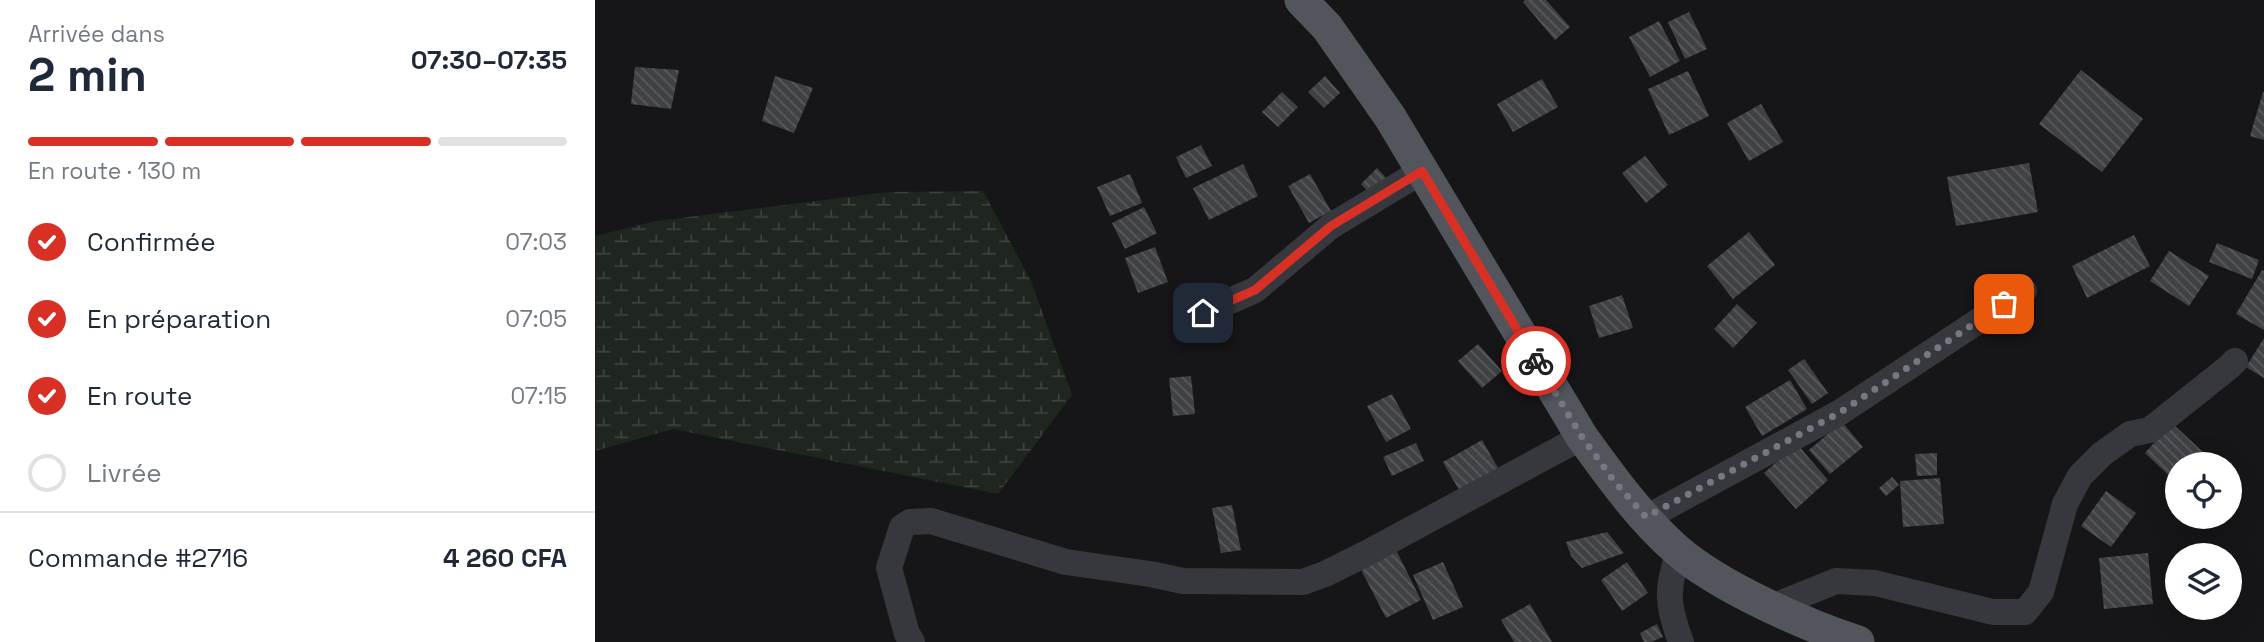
<!DOCTYPE html>
<html lang="fr">
<meta charset="utf-8">
<style>
body{margin:0;font-family:"Space Grotesk",sans-serif;background:#f2f2f3;color:#1f2937;height:100vh;display:flex;flex-direction:column;font-size:26px;white-space:nowrap}
*{box-sizing:border-box;margin:0}
p{font-size:23px;color:#747a83}
.icon{flex:none;width:38px;height:38px;fill:none;stroke:currentColor;stroke-width:2;stroke-linecap:round;stroke-linejoin:round}
.map{position:relative;flex:1;overflow:hidden}
.drawer{display:flex;flex-direction:column;background:#fff;width:595px}
.drawer>*{flex:none}
.fabs{position:absolute;left:1570px;top:452px;display:grid;gap:14px}
.fabs a{display:grid;place-items:center;width:77px;height:77px;border-radius:50%;background:#fff;box-shadow:0 7px 28px #0002;font-size:35px}
.pin{position:absolute;display:grid;place-items:center;width:60px;height:60px;color:#fff;margin:-30px;border-radius:14px;box-shadow:0 4px 10px #0006}
.courier{position:absolute;display:grid;place-items:center;width:70px;height:70px;margin:-35px;border:5px solid #d93025;border-radius:50%;background:#fff;color:#222;box-shadow:0 2px 9px #0007}
.headline em{font-style:normal;font-weight:700}
.headline div{display:flex;flex-direction:column-reverse}
.headline{display:flex;align-items:center;justify-content:space-between;height:119px;padding:0 28px}
h1{font-size:46px;font-weight:700;line-height:52px}
.bar{display:grid;grid-template-columns:repeat(4,1fr);gap:10px 7px;align-content:center;height:84px;padding:0 28px}
.bar i{height:9px;border-radius:5px;background:#e0e1e3}
.bar .current{background:#d93025}
.bar p{grid-column:span 4}
.line{display:flex;align-items:center;gap:18px;padding:0 28px;border-top:2px solid #e0e1e3}
.line div{flex:1}
ol{padding:0 28px;list-style:none}
li{display:flex;align-items:center;gap:21px;height:77px}
li p{margin-inline-start:auto}
li .icon{padding:7px;border-radius:50%;background:#d93025;color:#fff;stroke-width:4}
li:last-child{color:#747a83}
li i{width:38px;height:38px;border:4px solid #e0e1e3;border-radius:50%}
main{display:flex;flex:1;min-height:0}
.map>svg:first-child{display:block}
.wetland{fill:url(#wetland-marsh)}
.building{fill:url(#building-back-hatch)}
.lines{fill:none;stroke-linecap:round;stroke-linejoin:round}
.minor{stroke:#37383d;stroke-width:26}
.major{stroke:#53555c;stroke-width:33}
.done{stroke:#757880;stroke-width:7;stroke-dasharray:0 12.6}
.route{stroke:#d93025;stroke-width:9}
</style>
<main>
<section class="drawer">
<div class="headline"><div><h1>2 min</h1><p>Arrivée dans</p></div><em>07:30–07:35</em></div>
<div class="bar"><i class="current"></i><i class="current"></i><i class="current"></i><i></i><p>En route · 130 m</p></div>
<ol>
<li><svg class="icon" aria-label="check" viewBox="0 0 24 24"><path d="M5 12l5 5 9-10"/></svg>Confirmée<p>07:03</p></li>
<li><svg class="icon" aria-label="check" viewBox="0 0 24 24"><path d="M5 12l5 5 9-10"/></svg>En préparation<p>07:05</p></li>
<li><svg class="icon" aria-label="check" viewBox="0 0 24 24"><path d="M5 12l5 5 9-10"/></svg>En route<p>07:15</p></li>
<li><i></i>Livrée</li>
</ol>
<div class="line" style="height:91px"><div>Commande #2716</div><b>4 260 CFA</b></div>
</section>
<div class="map">
<svg width="1669" height="642" viewBox="0 0 1669 642">
<defs>
<pattern id="wetland-marsh" width="20" height="14" patternUnits="userSpaceOnUse" patternTransform="scale(1.75)"><rect width="20" height="14" fill="#1e261f"/><path d="M1 5h8M5 5V1M11 12h8M15 12V8" fill="none" stroke="#3c433d"/></pattern>
<pattern id="building-back-hatch" width="6" height="6" patternUnits="userSpaceOnUse" patternTransform="scale(1.75)"><rect width="6" height="6" fill="#404145"/><path d="M-1 5l2 2M0 0l6 6M5-1l2 2" fill="none" stroke="#595a5e"/></pattern>
</defs>
<rect width="100%" height="100%" fill="#161618"/>
<path class="wetland" d="M388,191L436,281L477,395L403,494L78,429L0,451V236L61,221L292,192Z"/>
<g class="building">
<path d="M930,0H951L975,27L960,40L928,2Z"/>
<path d="M1094,12L1112,49L1090,59L1073,22Z"/>
<path d="M1064,21L1085,61L1055,77L1034,37Z"/>
<path d="M40,67L84,70L76,109L36,104Z"/>
<path d="M1486,70L1548,119L1507,172L1444,124Z"/>
<path d="M1093,71L1114,116L1074,135L1053,89Z"/>
<path d="M180,76L218,88L199,133L167,121Z"/>
<path d="M730,76L745,93L729,108L713,92Z"/>
<path d="M947,79L963,107L918,132L902,104Z"/>
<path d="M687,92L703,107L683,127L667,112Z"/>
<path d="M1668,92H1669V140L1655,136Z"/>
<path d="M1166,104L1188,142L1154,161L1132,123Z"/>
<path d="M606,145L617,166L591,178L581,157Z"/>
<path d="M1050,156L1073,185L1051,203L1027,173Z"/>
<path d="M1434,163L1443,212L1361,226L1352,177Z"/>
<path d="M648,164L663,196L614,220L598,188Z"/>
<path d="M782,168L793,180L776,195L766,184Z"/>
<path d="M535,174L547,203L515,216L502,187Z"/>
<path d="M715,174L736,211L714,223L693,186Z"/>
<path d="M549,207L562,233L530,249L517,223Z"/>
<path d="M1154,232L1180,265L1138,299L1112,266Z"/>
<path d="M1539,235L1555,266L1492,298L1477,266Z"/>
<path d="M1622,243L1664,260L1657,279L1614,262Z"/>
<path d="M560,247L573,282L543,293L530,258Z"/>
<path d="M1574,251L1614,276L1594,306L1555,281Z"/>
<path d="M1667,270L1669,271V330L1641,314Z"/>
<path d="M1027,295L1038,328L1004,338L994,306Z"/>
<path d="M1142,304L1162,323L1138,348L1119,329Z"/>
<path d="M1669,338V378L1651,367Z"/>
<path d="M883,344L907,371L887,388L863,361Z"/>
<path d="M1209,359L1233,393L1217,404L1193,370Z"/>
<path d="M596,376L600,414L578,416L574,378Z"/>
<path d="M1195,380L1212,409L1167,436L1150,407Z"/>
<path d="M797,394L816,429L791,442L772,406Z"/>
<path d="M1247,422L1268,447L1235,474L1214,450Z"/>
<path d="M1577,423L1610,454L1601,464H1582V483L1550,453Z"/>
<path d="M887,440L907,475L868,497L848,462Z"/>
<path d="M821,443L829,461L797,476L788,457Z"/>
<path d="M1202,444L1233,480L1201,509L1169,473Z"/>
<path d="M1342,453V475L1322,476L1320,454Z"/>
<path d="M1297,477L1304,485L1291,496L1284,488Z"/>
<path d="M1345,478L1349,524L1308,527L1305,481Z"/>
<path d="M1511,491L1541,513L1516,547L1486,526Z"/>
<path d="M637,505L646,550L626,553L617,508Z"/>
<path d="M1012,532L1029,553L987,568L976,556L971,542Z"/>
<path d="M797,542L826,600L791,618L761,560Z"/>
<path d="M1553,553L1558,604L1509,609L1504,558Z"/>
<path d="M848,562L868,607L838,620L818,575Z"/>
<path d="M1032,562L1053,593L1027,611L1006,580Z"/>
<path d="M935,604L957,642H919L906,620Z"/>
<path d="M1062,624L1068,637L1056,642H1049L1045,633Z"/>
</g>
<g class="lines">
<g class="minor">
<path d="M608,313L660,290L736,226L827,171"/>
<path d="M1051,518L1244,413L1429,291"/>
<path d="M1084,552C1071,589 1072,605 1086,642"/>
<path d="M1177,607L1241,581L1280,583L1398,612H1430L1446,592L1470,504L1485,476L1507,454L1535,434L1555,430L1634,367L1640,361"/>
<path d="M317,642L312,634L294,568L307,527L315,522L336,521L471,562L555,574L588,581L708,582L730,574L774,552L987,437"/>
</g>
<path class="major" d="M706,0L732,27L795,117L987,437C1016,477 1046,519 1083,551C1123,586 1212,626 1263,642"/>
</g>
<g class="lines">
<path class="done" d="M941,361L987,437L1019,481L1051,517L1244,413L1409,304"/>
<path class="route" d="M608,313L660,290L736,226L827,171L941,361"/>
</g>
</svg>
<div class="fabs">
<a><svg class="icon" aria-label="locate" viewBox="0 0 24 24"><circle cx="12" cy="12" r="6"/><path d="M12 2v4M12 18v4M2 12h4M18 12h4"/></svg></a>
<a><svg class="icon" aria-label="layers" viewBox="0 0 24 24"><path d="M12 4l9 5-9 5-9-5zM3 14l9 5 9-5"/></svg></a>
</div>
<div class="pin" style="left:1409px;top:304px;background:#ea580c"><svg class="icon" aria-label="bag" viewBox="0 0 24 24"><path d="M5 8h14l-1 12H6zM9 8a3 3 0 0 1 6 0"/></svg></div>
<div class="pin" style="left:608px;top:313px;background:#1f2937"><svg class="icon" aria-label="home" viewBox="0 0 24 24"><path d="M3 11l9-7 9 7M6 9v11h12V9"/></svg></div>
<div class="courier" style="left:941px;top:361px"><svg class="icon" aria-label="bike" viewBox="0 0 24 24"><circle cx="6" cy="16" r="4"/><circle cx="18" cy="16" r="4"/><path d="M6 16l4-8h5l3 8M10 8l3 8H6M13 5h3"/></svg></div>
</div>
</main>
